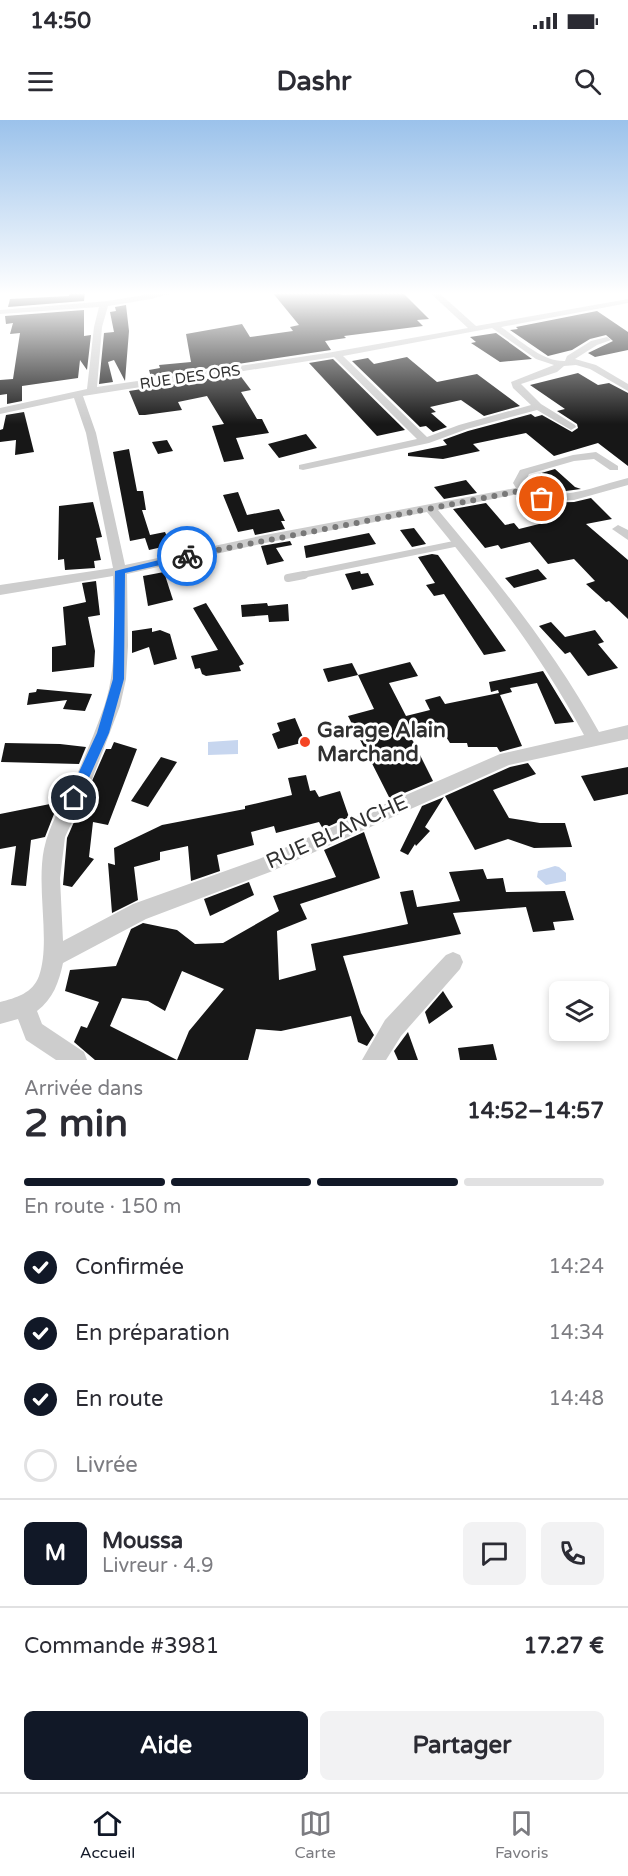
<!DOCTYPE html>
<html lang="fr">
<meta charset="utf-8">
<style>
body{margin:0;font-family:"Varela Round",sans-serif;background:#f2f2f3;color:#2b2b33;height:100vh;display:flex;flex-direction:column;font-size:22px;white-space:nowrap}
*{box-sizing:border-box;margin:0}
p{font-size:20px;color:#7c7c81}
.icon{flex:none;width:33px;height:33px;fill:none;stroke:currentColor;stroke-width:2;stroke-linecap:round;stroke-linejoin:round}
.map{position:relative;height:940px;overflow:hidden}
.side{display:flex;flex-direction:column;background:#fff;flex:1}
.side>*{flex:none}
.fabs{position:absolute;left:549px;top:861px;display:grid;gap:12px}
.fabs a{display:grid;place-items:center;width:60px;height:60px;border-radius:9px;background:#fff;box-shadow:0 3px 9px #0003;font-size:30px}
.pin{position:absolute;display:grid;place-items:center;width:51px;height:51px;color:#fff;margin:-26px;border:3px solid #fff;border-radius:50%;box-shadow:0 2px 6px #0007}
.courier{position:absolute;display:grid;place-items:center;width:60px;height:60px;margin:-30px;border:4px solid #1a73e8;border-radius:50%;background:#fff;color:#222;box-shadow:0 2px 8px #0007}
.headline em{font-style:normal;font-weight:800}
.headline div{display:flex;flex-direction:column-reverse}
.headline{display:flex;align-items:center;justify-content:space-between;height:102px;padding:0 24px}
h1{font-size:39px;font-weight:800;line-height:45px}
.bar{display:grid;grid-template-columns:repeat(4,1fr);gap:9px 6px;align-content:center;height:72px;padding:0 24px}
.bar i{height:8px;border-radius:4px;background:#e1e1e2}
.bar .current{background:#111827}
.bar p{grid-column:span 4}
.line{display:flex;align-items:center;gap:15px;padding:0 24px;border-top:2px solid #e1e1e2}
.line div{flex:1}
.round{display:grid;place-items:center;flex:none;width:63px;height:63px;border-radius:9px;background:#f2f2f3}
ol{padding:0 24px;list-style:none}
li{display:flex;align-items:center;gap:18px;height:66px}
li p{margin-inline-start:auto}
li .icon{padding:6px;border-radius:50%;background:#111827;color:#fff;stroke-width:4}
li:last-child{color:#7c7c81}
li i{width:33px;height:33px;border:3px solid #e1e1e2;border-radius:50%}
.button{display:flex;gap:12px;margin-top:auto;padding:12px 24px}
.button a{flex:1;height:69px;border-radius:9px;background:#111827;color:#fff;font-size:24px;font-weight:800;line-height:69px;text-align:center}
.button a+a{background:#f2f2f3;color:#2b2b33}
.status{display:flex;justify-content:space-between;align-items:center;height:42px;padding:0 30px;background:#fff;direction:ltr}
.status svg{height:16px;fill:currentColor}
header{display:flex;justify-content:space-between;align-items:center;height:78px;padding:0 24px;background:#fff;font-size:27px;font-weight:800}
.dock{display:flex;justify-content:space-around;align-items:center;height:84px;border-top:2px solid #e1e1e2;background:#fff;font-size:16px;color:#7c7c81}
.dock a{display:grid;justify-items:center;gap:3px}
.dock .current{color:#111827}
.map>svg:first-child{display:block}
.water{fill:#c7d6ef}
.building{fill:#171717;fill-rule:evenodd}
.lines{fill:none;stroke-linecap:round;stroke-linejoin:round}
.lane-far1{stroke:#cdcdcd;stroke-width:6}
.lane{stroke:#cdcdcd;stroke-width:8}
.street{fill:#cdcdcd;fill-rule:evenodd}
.route{fill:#1a73e8}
.done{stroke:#787878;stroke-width:6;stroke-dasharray:0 10.8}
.poi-dot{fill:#f54524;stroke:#fff;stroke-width:2}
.labels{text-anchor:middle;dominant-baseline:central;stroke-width:6;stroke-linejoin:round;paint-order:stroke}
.far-street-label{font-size:15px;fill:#303030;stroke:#fff}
.near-poi-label{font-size:21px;font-weight:bold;fill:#303030;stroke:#fff;text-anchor:start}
.near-street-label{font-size:21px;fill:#303030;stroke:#fff}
</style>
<div class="status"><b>14:50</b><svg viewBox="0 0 49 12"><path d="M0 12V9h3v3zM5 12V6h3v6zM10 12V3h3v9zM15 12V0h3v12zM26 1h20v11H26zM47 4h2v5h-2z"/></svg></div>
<header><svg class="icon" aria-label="menu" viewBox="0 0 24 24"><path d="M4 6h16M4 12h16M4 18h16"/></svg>Dashr<svg class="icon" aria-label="search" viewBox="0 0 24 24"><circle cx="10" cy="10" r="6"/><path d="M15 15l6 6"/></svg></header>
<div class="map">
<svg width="628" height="940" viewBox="0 0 628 940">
<rect width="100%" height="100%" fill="#fff"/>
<g class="water">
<path d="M238,620V634L208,635V622Z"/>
<path d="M555,746L559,747L566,753V761L546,765L537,757L538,751Z"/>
</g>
<g class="building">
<path d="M70,172H85L84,181L8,187L10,179L69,176Z"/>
<path d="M272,172H339L342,175L402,172L429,199L417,200L423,206L344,216L346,218L325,221L331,230L151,257L149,250L160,248L159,245L191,242L186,214L242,204L250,217L293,211L290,207L299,205Z"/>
<path d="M126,185L129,211L125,261L114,240L108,242L113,262L99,264L104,213L114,212L110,192L116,191L115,187Z"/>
<path d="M84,190V216L91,215L87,250L80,240L78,258L22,266V281L7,284V274L0,275V260L13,259L20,213L10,214L13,203L6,204L5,196Z"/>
<path d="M597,191L628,212V230L595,237L588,233L613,221L606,215L590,219L572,230L548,236L510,210L518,209L516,207Z"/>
<path d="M496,213L532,239L500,242L471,223L476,222L470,217Z"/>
<path d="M407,237L437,262L477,254L520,286L484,296L461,280L430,287L436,292L431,293L447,307L433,312L426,306L420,307L352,241L368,238L374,244Z"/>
<path d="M333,239L405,310L377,316L309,243Z"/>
<path d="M578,253L598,265L609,263L628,273V346L598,323L554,336L526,313L473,324L480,331L443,339L408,336V333L447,325L443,320L468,311L531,294L535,297L542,295L572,312L578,308L577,304L557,291L565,289L530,265Z"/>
<path d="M239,254L251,270L241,272L257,299H262L269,313L236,318L244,339L224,342L212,306L224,304L207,276L178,282L182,290L145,295H139L129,271Z"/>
<path d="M24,292L34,332L15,335L16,320L0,322V310L3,309L6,295Z"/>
<path d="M306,314L317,328L279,338L268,324Z"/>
<path d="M167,320L173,331L158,334L152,322Z"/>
<path d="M129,329L137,371H143L146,390H142L150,415L165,412L171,425L149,430L145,418L130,421L113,332Z"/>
<path d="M555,349L575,367L581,369L558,372L538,354Z"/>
<path d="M466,360L477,373L444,379L434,367Z"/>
<path d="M238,372L247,395L279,389L285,401H281L285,409L255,415L253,409L238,412L223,375Z"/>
<path d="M591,378L612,399L586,404L628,440V499L609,481L606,482L586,464L595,461L574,439L548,444L530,422L501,429L498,425L485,428L453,389L486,383L505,405L514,403L519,409L547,402L537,392L543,391L536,383L574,382Z"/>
<path d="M93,382L102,417L96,418L101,440L94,441L95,448L65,450L64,439L58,440L59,386Z"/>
<path d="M414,408L426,424L412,427L400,410Z"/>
<path d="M369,413L376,424L306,438L304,426Z"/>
<path d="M290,421L292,425L276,428L284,441L267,445L261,426Z"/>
<path d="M432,434L438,435L443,442L506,531L484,535L444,474L434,476L426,465L435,463L418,437Z"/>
<path d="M538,449L547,459L514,468L505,458Z"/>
<path d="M360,451L361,454L368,453L374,465L352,470L345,454Z"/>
<path d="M164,452L173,480L148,486L143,456Z"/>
<path d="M96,461L100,495L88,497L95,531L94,547L52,552V527L66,525L63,487L86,482L82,463Z"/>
<path d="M206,483L244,544L239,546L241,551L206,556L202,554L200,548L195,549L191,536L218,530L193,488Z"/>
<path d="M267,483L268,486L288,484L289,501L269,502L268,495L242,497L241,485Z"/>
<path d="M551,502L565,517L595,510L604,522L598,524L618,548L588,556L570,532L565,534L539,506Z"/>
<path d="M152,508V512L160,510L170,514L177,539L154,545L149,527L132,533V511Z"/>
<path d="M410,542L418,556L389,563L406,596L430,590L425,580L440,576L445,584L499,573L498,570L491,572L489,562L543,551L574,602L555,604L537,563L510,568L512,572L500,575L522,626L500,632L497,627H468L467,623H450L441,609L411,617L433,661L390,679L348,596L374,589L358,555Z"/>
<path d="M352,543L358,555L328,562L323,549Z"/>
<path d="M37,569L80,573L92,574L85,591L63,589L67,580L27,585L29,573L36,572Z"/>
<path d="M295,598L305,622L278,629L272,614L280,611L277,603Z"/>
<path d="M114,622L137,629L108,705L93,702L89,737L94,739L72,767L63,765L67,718L106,629H111Z"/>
<path d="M5,623L60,624L86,627L79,644L1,642Z"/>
<path d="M161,637L177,642L148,687L131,681Z"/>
<path d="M528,643L536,654L493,670L509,698L540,703H565L572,727L534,728L508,719L475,730L445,676L510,647Z"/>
<path d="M628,647V674L594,681L581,656Z"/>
<path d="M306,655L310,671L315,670L319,677L340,671L349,697L323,709L319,702L276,713L274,706L251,712L254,725L217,735L220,751L191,761L188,726L160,732V740L134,747L138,780L112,793L108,743L115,745L114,728L162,705L245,689V686L292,675L288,658Z"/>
<path d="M444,677L425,707L430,711L416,726L415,724L408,735L400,731L422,686Z"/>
<path d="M55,683L54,694L45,717L31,720L26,766L11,765L16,726L0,729V694Z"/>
<path d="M364,712L380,758L300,784L307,799L277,811L279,860L316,850L311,824L408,804L400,772L413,770L417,787L460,781L449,752L483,749L487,759L503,758L506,772L565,771L574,800L553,802L555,810L533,812L526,787L453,793L461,814L343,836L361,893L374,915L367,926L358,922L351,896L281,911L256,909L248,940H95L74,922L81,906L87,908L99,882L65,871L70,850L116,846L131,809L143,803L177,810L195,824L223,823L279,791L273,776L336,757L324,730ZM182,851L224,869L189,911L177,940L110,906L122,878L148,881L165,891Z"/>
<path d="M249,762L254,775L210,796L204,779Z"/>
<path d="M443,871L453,887L429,904L425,892Z"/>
<path d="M408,912L418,940H398L394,931Z"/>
<path d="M493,924L497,940H460L458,928Z"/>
</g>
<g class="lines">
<path class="lane-far1" d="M297,456L459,423"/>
<path class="lane" d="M288,458L304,455"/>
<g class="street">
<path d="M162,172H176L151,179L108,186L102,207L97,267L327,233L468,208L429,172H438L476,206L628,179V183L501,207C519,219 542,242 565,241L567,236L591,221L607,217L611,220L597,225L575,239L596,245L628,264V271L590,249L576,245L564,246L557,252L521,264L541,284L575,305L576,307L571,310L537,290L467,309L429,323L303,350L299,349V345L417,319L334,237L83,276L96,313L125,445L265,415L516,368L513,363L520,350L573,335L596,332L618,346V350H610L594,339L574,341L529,354L525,363L529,370C563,382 595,366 628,358V365L574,380L547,381L518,374L438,390C497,460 554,531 599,612L628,605V619L509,645L270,752L146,799L63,843C59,862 53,879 37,891L42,904L84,932L87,940H56L26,920L18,899L0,904V882C16,878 33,873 39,856C51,822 36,769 44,729C49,705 62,685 73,663C84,639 95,612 104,587C118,546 114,499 113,456L0,475V465L113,448L86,313L74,278L0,294V288L87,269L94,207L99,187L0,194V190L108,181ZM492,208L536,239L554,245L511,262L513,268L531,285L459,305L427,317L343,236ZM427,392C485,463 541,534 584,615L500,634L259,739L133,784L63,821L60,758L65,717L91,662L120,586L126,559L128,526L127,454L265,423Z"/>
<path d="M618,405L628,410V420L612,409Z"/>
<path d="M453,832L460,835L463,842L460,849L401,916L386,940H362L385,900L446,835Z"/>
</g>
</g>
<linearGradient id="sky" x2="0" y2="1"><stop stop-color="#9bc2eb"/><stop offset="0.57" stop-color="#fff"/><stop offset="1" stop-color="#fff" stop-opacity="0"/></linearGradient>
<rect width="628" height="304" fill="url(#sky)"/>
<path class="route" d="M187,433L192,436L191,438L125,453L124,559L109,613L80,678L78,682H69L67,678L97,613L113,559L115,451Z"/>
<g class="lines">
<path class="done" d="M187,436L520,371L542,379"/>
</g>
<circle class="poi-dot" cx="305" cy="622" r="6"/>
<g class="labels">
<g class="far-street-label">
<text transform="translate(190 257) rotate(-8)">RUE DES ORS</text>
</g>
<g class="near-poi-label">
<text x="317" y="610">Garage Alain<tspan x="317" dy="24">Marchand</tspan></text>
</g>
<g class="near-street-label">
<text transform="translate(337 712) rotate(-24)">RUE BLANCHE</text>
</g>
</g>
</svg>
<div class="fabs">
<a><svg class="icon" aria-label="layers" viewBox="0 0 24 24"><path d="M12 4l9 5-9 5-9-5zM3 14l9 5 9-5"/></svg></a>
</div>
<div class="pin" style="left:542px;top:379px;background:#ea580c"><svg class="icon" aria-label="bag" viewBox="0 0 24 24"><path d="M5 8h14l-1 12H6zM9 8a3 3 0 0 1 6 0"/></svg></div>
<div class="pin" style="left:74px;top:678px;background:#1f2937"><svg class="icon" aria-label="home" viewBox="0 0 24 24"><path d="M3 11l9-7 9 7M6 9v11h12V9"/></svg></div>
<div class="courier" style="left:187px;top:436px"><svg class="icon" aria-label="bike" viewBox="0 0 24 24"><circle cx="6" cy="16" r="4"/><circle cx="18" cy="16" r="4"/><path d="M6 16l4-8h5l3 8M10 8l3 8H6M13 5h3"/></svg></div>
</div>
<section class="side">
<div class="headline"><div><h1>2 min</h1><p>Arrivée dans</p></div><em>14:52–14:57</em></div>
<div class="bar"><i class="current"></i><i class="current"></i><i class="current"></i><i></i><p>En route · 150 m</p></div>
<ol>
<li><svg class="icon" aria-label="check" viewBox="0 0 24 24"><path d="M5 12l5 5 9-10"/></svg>Confirmée<p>14:24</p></li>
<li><svg class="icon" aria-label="check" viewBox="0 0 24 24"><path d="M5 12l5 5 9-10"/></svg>En préparation<p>14:34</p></li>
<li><svg class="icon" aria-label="check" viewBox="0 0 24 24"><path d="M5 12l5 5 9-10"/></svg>En route<p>14:48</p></li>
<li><i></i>Livrée</li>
</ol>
<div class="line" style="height:108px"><b class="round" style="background:#111827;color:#fff">M</b><div><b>Moussa</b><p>Livreur · 4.9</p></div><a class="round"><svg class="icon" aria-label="chat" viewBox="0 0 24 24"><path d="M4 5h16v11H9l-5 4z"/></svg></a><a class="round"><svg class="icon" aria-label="phone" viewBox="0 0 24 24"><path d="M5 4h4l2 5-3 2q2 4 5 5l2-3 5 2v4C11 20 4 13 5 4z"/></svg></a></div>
<div class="line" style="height:78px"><div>Commande #3981</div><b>17.27 €</b></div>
<div class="button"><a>Aide</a><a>Partager</a></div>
</section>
<nav class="dock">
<a class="current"><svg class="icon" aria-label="home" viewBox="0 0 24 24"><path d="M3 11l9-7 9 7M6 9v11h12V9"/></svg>Accueil</a>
<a><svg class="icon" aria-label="map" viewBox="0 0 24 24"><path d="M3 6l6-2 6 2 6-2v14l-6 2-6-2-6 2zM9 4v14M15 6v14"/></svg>Carte</a>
<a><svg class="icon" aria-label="saved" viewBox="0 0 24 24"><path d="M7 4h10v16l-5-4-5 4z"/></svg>Favoris</a>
</nav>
